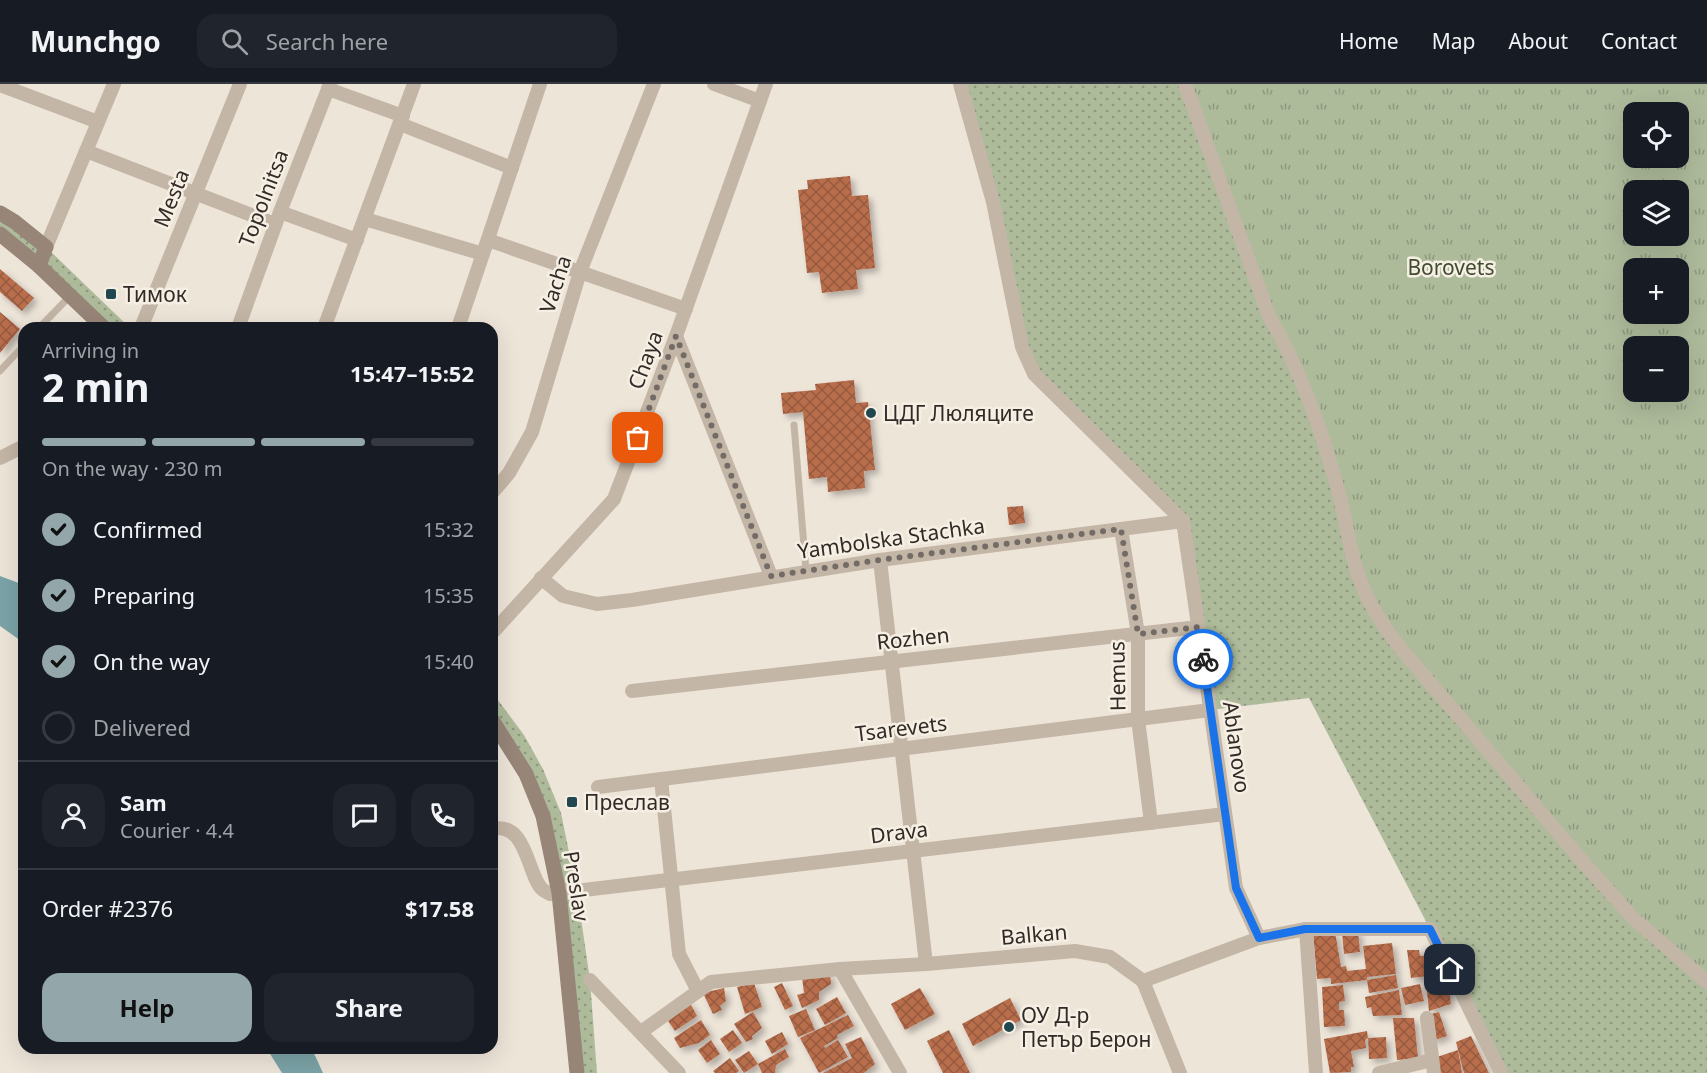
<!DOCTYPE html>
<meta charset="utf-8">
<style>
body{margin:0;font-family:"Noto Sans",sans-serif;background:#20242c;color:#f1f3f6;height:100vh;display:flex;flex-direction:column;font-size:22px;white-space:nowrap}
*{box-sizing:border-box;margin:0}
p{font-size:20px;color:#9ea1a6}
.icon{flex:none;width:33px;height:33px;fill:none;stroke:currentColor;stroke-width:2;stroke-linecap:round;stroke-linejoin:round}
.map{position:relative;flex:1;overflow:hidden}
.sheet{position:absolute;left:18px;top:238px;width:480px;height:732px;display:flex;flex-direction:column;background:#171b24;border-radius:18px;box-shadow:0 6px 24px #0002}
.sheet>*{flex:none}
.fabs{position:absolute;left:1623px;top:18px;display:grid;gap:12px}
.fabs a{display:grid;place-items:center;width:66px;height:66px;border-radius:12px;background:#171b24;box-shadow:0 6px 24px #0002;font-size:30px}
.pin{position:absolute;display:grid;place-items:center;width:51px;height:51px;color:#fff;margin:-26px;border-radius:12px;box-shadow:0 3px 9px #0006}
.courier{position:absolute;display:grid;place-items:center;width:60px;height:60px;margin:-30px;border:4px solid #1a73e8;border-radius:50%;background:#fff;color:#222;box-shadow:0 2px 8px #0007}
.overview em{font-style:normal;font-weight:700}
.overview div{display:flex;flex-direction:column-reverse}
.overview{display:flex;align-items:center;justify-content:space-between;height:102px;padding:0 24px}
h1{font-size:39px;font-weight:700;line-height:45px}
.bar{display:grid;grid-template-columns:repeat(4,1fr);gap:9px 6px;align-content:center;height:72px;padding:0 24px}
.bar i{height:8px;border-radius:4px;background:#363941}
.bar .selected{background:#93a6aa}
.bar p{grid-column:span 4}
.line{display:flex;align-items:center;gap:15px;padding:0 24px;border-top:2px solid #363941}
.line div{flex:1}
.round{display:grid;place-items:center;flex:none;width:63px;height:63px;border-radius:18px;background:#20242c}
ol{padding:0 24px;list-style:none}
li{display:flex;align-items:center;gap:18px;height:66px}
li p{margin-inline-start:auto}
li .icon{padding:6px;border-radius:50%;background:#93a6aa;color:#111;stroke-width:4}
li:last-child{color:#9ea1a6}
li i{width:33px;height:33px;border:3px solid #363941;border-radius:50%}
.action{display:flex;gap:12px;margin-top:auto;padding:12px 24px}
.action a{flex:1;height:69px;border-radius:18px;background:#93a6aa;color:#111;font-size:24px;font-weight:700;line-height:69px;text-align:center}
.action a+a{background:#20242c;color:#f1f3f6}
header{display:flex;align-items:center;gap:36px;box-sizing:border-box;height:84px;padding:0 30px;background:#171b24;border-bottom:2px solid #363941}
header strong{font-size:28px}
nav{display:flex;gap:33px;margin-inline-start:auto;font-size:21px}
.search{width:420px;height:54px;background:#20242c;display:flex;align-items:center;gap:15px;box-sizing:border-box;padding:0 21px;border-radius:18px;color:#9ea1a6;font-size:22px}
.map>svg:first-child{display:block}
.grass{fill:url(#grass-dots)}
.park{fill:url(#park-tufts);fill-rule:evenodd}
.water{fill:#7ba3a7}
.building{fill:url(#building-cross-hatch);filter:url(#shadow)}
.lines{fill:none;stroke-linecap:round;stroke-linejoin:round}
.lane{stroke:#c4b6a6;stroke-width:7}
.street{stroke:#c4b6a6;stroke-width:14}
.secondary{stroke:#978578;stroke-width:15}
.done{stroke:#736b65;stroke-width:6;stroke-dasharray:0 10.8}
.route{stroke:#1a73e8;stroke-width:8}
.poi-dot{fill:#21484e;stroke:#f6efe4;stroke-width:2}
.labels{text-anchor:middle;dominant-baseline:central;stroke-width:5;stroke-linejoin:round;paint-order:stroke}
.street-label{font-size:21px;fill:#312a26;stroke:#f6efe4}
.park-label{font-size:21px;fill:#3f4c2d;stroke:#f6efe4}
.poi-label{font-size:21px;fill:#312a26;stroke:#f6efe4;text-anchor:start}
</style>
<header>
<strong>Munchgo</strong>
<div class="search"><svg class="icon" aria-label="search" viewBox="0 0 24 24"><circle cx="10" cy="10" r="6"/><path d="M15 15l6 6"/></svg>Search here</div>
<nav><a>Home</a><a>Map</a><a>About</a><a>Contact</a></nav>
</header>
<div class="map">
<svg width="1707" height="989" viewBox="0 0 1707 989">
<defs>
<pattern id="grass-dots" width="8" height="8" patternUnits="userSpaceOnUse" patternTransform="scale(1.5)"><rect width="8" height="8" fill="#aebb9b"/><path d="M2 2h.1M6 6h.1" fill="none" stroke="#8e987e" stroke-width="1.8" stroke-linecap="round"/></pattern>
<pattern id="park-tufts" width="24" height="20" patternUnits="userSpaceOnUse" patternTransform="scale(1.5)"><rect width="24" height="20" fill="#aebb9b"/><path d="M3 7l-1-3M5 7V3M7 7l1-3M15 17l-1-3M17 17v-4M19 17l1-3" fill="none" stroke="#8e987e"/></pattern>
<pattern id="building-cross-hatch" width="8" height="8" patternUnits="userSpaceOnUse" patternTransform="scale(1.5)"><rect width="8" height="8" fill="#b86d4c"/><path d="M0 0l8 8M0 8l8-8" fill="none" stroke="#965a3f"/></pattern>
<filter id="shadow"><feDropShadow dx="4" dy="4" stdDeviation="3" flood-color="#0004"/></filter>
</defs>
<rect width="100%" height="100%" fill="#eee5d9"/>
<g class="grass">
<path d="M960,0H1185L1707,898V989H1501L1430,845L1309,614L1210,626L1183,437L1034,290Z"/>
<path d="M0,129L46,163L130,244H103L0,150Z"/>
<path d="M492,608L524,651L543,685L561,729L577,807L590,896L597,989H577L543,732L492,636Z"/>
</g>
<path class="park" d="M1185,0H1707V898L1633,834L1368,515L1338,405L1285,260ZM1634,28H1678V74H1634ZM1634,106H1678V152H1634ZM1634,184H1678V230H1634ZM1634,262H1678V308H1634Z"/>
<g class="water">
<path d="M0,492L24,501V559L0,542Z"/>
<path d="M267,965H312L323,989H282Z"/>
</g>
<g class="building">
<path d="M850,92L852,112L868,111L875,184L856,186L858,205L822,209L819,188L807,189L798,106L808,105L807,96Z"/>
<path d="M0,185L34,214L22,227L0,208Z"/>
<path d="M0,228L20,245L0,269Z"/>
<path d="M854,296L856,319L868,318L875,386L864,387L865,404L828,408L827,393L809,395L803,328L783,330L781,309L816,306L815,300Z"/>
<path d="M1023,422L1025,439L1009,441L1007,423Z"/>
<path d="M1358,847L1360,868L1344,870L1342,848Z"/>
<path d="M1335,848L1341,883L1346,882L1347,887L1366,885L1363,862L1392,859L1396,890L1367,893V896L1331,900V894L1317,895L1313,849Z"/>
<path d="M1407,866H1419L1420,872L1434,871L1443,890L1411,894Z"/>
<path d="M830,889L831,900L819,908V916L802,924L797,911L804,909L802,893Z"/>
<path d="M1396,891L1398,904L1369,909L1367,896Z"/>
<path d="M1448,896L1451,920L1429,927L1426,899Z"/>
<path d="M754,899L762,923L745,930L737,903Z"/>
<path d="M782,899L793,922L785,926L774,903Z"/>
<path d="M1420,900L1424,917L1405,921L1401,904Z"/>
<path d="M1343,901L1345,917L1339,918V926H1344L1345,942L1324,943L1322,903Z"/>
<path d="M724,904L726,917L720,922L722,926L713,930L703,909Z"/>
<path d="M920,904L935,930L905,946L891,920Z"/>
<path d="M1399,906L1402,931L1373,932L1371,923L1367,924L1365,913Z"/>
<path d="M837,913L846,929L825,941L816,925Z"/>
<path d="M1010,914L1021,936L973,962L962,940Z"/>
<path d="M689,917L697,932L675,947L666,934Z"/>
<path d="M806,925L815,946L798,953L789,932Z"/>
<path d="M753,928L762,944L752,952L753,955L746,958L734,940Z"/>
<path d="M1439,928L1447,952L1432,957L1428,931Z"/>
<path d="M848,931L854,942L837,951L838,954L824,962L825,964L838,956L848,973L819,989L800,954Z"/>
<path d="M1393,934H1414L1418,974L1397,976Z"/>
<path d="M701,936L710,951L699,959L680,964L674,954Z"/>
<path d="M733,946L742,959L729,968L720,955Z"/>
<path d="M949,946L970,989H943L927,957Z"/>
<path d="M1367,947L1368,954L1365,956L1366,964L1351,967L1354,983H1351V988L1330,989L1324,955Z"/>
<path d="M782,948L788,960L772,970L765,957Z"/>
<path d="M1471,952L1483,977L1489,989H1464L1456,958Z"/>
<path d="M861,953L875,980L864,989H823L852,974L845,960Z"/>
<path d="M1386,953L1387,974L1369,975L1368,954Z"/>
<path d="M711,956L720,970L707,979L698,966Z"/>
<path d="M785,965L789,973L776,981L775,989H762L758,980Z"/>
<path d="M1458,966L1462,989H1439L1437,973Z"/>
<path d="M749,967L758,980L744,989L735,976Z"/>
<path d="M730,974L739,987L736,989H715L713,987Z"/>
</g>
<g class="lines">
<g class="lane">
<path d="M39,244L70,212"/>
<path d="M0,287L24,261"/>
<path d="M794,341L806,487"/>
</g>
<g class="street">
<path d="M714,0L760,17"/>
<path d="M960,0L993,118L1022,263L1034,290L1183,437"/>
<path d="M1185,0L1269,232C1300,285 1320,342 1337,402C1345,430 1348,459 1357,487C1366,517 1383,542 1402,566L1590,786L1633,834L1707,898"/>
<path d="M0,1L98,38"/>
<path d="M328,5L403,32"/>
<path d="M400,40L512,84"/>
<path d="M86,67L275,140"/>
<path d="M280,128L357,156"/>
<path d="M365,135L483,170"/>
<path d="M488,156L686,225"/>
<path d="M46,163L114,0"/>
<path d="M141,244L240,0"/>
<path d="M238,244L280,128L330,0"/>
<path d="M324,244L414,0"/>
<path d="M458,244L540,0"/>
<path d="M676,252L771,492"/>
<path d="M0,374L24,362"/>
<path d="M492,409L509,389L532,348L580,188L654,0"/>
<path d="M1183,437L1236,804L1259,854"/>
<path d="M1121,445L1138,550V635L1151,739"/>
<path d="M880,476L926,880"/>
<path d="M541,494L563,512L597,520L632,516L880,476L1183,437"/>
<path d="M494,547L614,415L676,252L766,0"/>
<path d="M632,607L1198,543"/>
<path d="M661,695L679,870L698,907"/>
<path d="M598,703L1210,626"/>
<path d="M492,745C527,737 527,790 542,805C544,807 547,808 550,810L1225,730"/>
<path d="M1306,845L1316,989"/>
<path d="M840,885L900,989"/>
<path d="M590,896L679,989"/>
<path d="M1143,897L1180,989"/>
<path d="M1427,934L1434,989"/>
<path d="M641,948L711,898L840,885L926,880L1075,867L1110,873L1143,897L1259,854L1306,845H1430L1501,989"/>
<path d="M1379,989L1432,976"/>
</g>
<g class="secondary">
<path d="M0,129L15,138L46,163L39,182L104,244"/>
<path d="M0,150L39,182"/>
<path d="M492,636L526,690L543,732L559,809L577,989"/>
</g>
</g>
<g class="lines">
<path class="done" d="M638,354L676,252L771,492L880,476L1121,445L1138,550L1198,543L1203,575"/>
<path class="route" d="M1203,575L1236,804L1259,854L1305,845H1430L1450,886"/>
</g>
<g class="poi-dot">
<rect x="105" y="204" width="12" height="12" rx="3"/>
<circle cx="871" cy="329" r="6"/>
<rect x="566" y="712" width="12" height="12" rx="3"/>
<circle cx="1009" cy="943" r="6"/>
</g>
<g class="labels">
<g class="street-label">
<text transform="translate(171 114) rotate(-68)">Mesta</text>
<text transform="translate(263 114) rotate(-69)">Topolnitsa</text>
<text transform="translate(555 200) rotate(-72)">Vacha</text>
<text transform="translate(645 276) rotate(-69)">Chaya</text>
<text transform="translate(891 454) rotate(-8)">Yambolska Stachka</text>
<text transform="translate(913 554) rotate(-6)">Rozhen</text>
<text transform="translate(1117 592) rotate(-91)">Hemus</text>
<text transform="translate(901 644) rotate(-7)">Tsarevets</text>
<text transform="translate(1237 663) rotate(82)">Ablanovo</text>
<text transform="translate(899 748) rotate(-7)">Drava</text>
<text transform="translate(577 802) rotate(81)">Preslav</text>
<text transform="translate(1034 850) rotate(-5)">Balkan</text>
</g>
<g class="park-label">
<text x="1451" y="183">Borovets</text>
</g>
<g class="poi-label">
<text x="123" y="210">Тимок</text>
<text x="883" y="329">ЦДГ Люляците</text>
<text x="584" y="718">Преслав</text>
<text x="1021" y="931">ОУ Д-р<tspan x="1021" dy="24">Петър Берон</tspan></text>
</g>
</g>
</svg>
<div class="fabs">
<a><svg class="icon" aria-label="locate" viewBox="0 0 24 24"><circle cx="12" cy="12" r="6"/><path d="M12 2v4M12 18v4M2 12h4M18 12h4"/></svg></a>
<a><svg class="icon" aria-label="layers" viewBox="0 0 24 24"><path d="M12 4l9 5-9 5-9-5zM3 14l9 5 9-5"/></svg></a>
<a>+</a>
<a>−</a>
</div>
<div class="pin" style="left:638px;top:354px;background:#ea580c"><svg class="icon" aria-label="bag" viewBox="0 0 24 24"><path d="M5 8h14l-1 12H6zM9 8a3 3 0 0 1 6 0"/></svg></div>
<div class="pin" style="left:1450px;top:886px;background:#1f2937"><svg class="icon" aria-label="home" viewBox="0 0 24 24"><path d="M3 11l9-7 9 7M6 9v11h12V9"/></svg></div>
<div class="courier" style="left:1203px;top:575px"><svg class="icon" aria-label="bike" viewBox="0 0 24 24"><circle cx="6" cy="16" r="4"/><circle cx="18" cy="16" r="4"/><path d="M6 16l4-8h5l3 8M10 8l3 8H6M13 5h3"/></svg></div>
<section class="sheet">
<div class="overview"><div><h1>2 min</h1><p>Arriving in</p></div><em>15:47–15:52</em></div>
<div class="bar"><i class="selected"></i><i class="selected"></i><i class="selected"></i><i></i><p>On the way · 230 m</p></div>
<ol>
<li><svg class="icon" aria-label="check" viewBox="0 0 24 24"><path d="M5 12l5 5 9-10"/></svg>Confirmed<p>15:32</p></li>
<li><svg class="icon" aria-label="check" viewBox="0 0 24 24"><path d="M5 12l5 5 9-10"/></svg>Preparing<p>15:35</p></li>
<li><svg class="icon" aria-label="check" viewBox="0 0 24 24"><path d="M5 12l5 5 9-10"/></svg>On the way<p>15:40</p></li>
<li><i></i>Delivered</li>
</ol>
<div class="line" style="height:108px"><a class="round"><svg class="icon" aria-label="person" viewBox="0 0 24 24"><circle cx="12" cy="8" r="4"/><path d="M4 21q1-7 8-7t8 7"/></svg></a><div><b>Sam</b><p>Courier · 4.4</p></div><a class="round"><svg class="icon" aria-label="chat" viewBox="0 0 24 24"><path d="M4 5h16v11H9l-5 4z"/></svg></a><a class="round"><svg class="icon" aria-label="phone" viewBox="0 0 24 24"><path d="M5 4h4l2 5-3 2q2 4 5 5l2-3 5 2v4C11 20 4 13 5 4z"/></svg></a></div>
<div class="line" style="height:78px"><div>Order #2376</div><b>$17.58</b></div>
<div class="action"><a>Help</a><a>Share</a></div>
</section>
</div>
